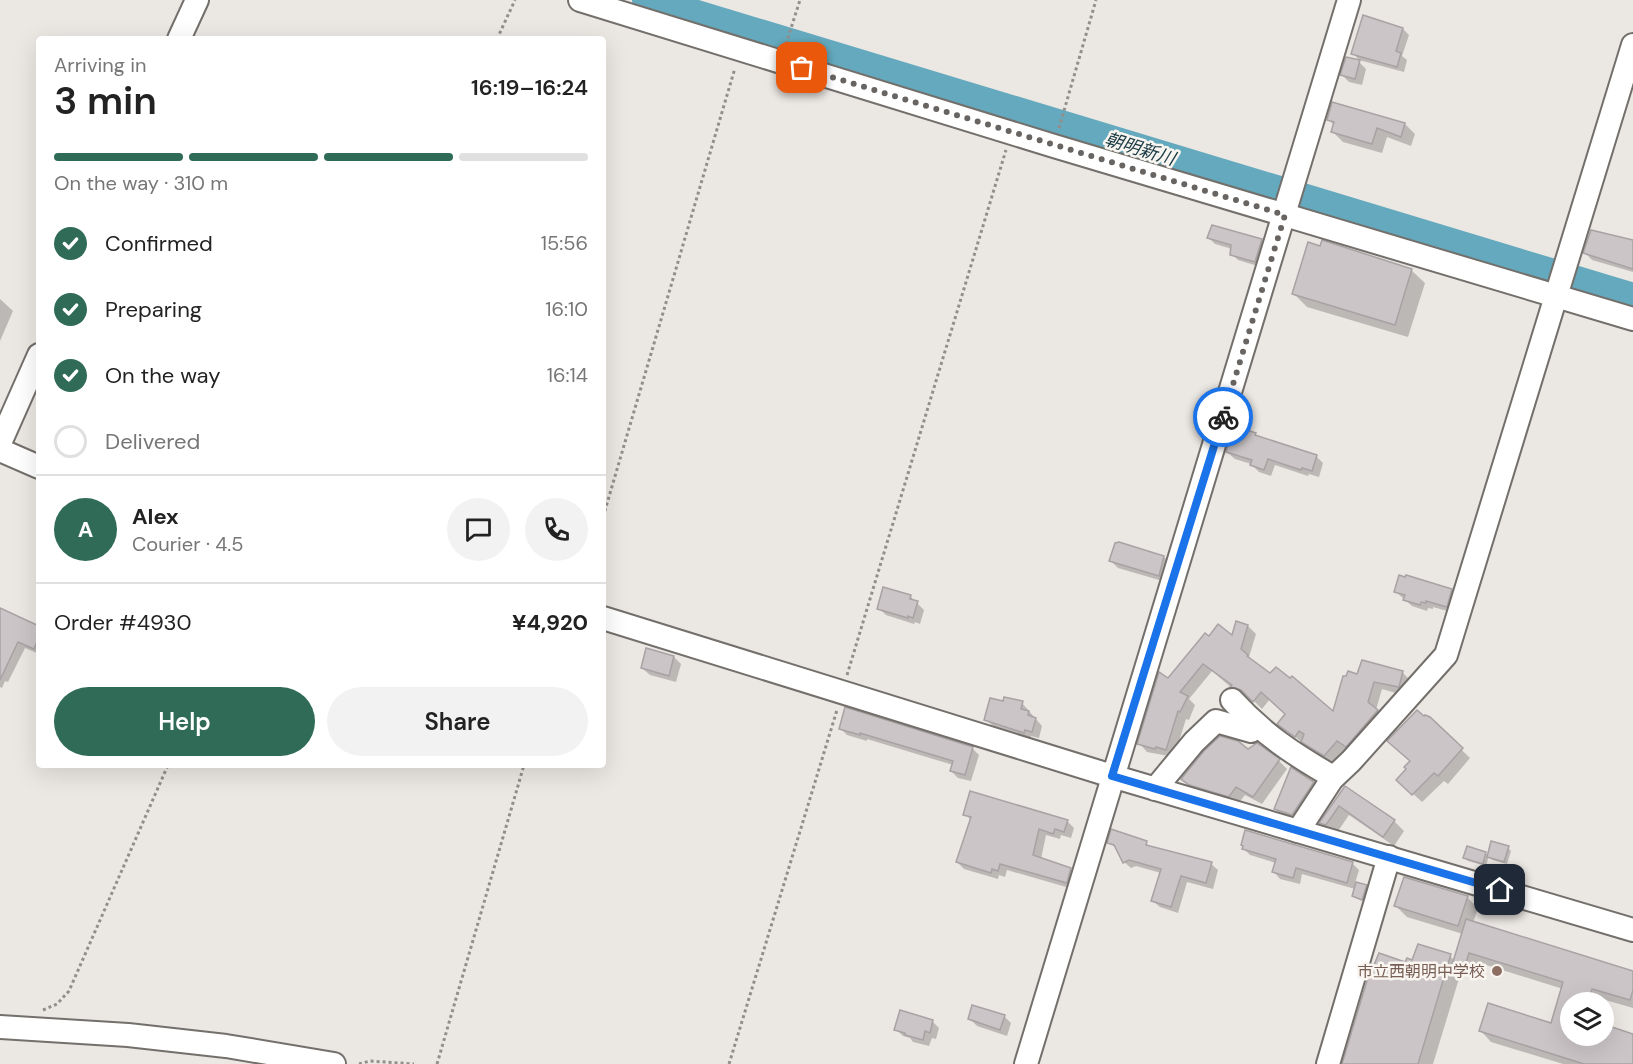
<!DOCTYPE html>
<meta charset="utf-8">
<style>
body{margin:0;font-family:"DM Sans","Noto Sans JP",sans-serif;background:#f2f2f2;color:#222;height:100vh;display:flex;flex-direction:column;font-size:22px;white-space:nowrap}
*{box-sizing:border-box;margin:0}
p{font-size:20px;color:#767676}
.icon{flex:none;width:33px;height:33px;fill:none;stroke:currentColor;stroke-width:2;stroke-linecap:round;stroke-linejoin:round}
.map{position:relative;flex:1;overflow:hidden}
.details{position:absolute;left:36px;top:36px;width:570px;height:732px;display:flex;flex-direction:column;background:#fff;border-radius:6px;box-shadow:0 6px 24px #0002}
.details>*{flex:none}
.controls{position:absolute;left:1560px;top:992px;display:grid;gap:12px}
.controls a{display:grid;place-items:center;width:54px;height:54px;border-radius:50%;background:#fff;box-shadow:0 6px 24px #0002;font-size:30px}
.pin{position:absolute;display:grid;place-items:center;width:51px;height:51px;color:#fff;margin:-26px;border-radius:12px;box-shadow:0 3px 9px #0006}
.courier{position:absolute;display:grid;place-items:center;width:60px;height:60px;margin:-30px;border:4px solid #1a73e8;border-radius:50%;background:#fff;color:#222;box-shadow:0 2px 8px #0007}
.head em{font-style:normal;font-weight:600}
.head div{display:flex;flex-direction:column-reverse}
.head{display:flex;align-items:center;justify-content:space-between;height:102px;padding:0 18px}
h1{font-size:39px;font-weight:600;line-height:45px}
.bar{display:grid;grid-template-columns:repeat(4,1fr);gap:9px 6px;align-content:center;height:72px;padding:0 18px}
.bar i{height:8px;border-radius:4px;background:#e0e0e0}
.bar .current{background:#2f6b56}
.bar p{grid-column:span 4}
.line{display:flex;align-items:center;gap:15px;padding:0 18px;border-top:2px solid #e0e0e0}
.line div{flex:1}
.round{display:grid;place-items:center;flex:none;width:63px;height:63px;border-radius:32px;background:#f2f2f2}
ol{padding:0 18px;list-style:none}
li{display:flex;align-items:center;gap:18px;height:66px}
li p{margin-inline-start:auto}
li .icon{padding:6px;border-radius:50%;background:#2f6b56;color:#fff;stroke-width:4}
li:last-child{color:#767676}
li i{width:33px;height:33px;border:3px solid #e0e0e0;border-radius:50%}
.primary-button{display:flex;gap:12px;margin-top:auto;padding:12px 18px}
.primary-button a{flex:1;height:69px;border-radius:36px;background:#2f6b56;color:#fff;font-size:24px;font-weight:600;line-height:69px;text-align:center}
.primary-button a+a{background:#f2f2f2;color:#222}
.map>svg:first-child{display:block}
.shadow{fill:#0003}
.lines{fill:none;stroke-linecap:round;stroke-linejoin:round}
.river{stroke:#64a9bd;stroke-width:30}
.building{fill:#cbc5c7;stroke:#a8a2a5;stroke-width:1.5}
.minor-casing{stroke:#736f6b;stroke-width:26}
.path{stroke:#928e8c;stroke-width:3;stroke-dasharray:3 3;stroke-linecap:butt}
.minor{stroke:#fff;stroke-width:22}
.done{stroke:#676462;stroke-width:6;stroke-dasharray:0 10.8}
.route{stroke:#1a73e8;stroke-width:8}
.education-dot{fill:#8d6e63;stroke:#f9f5f0;stroke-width:2}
.labels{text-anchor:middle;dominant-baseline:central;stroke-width:5;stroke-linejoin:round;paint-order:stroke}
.education-label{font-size:16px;fill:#785e54;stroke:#f9f5f0;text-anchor:end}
.water-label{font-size:18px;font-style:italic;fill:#193b44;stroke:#f9f5f0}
</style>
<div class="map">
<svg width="1633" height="1064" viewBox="0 0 1633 1064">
<rect width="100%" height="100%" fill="#ebe7e3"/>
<g class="shadow">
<path d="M1403,29L1409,35L1402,56L1407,60L1404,72L1359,60L1353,53Z"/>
<path d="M1359,62L1366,69L1362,85L1349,82L1342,75Z"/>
<path d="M1333,104L1405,124L1415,134L1411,146L1387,137L1382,153L1343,142L1333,132L1335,126L1328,119Z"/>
<path d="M1209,238L1262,240L1268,246L1261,267L1238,260L1232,254V249L1215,244Z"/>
<path d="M1633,241V272L1592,260L1585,253Z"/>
<path d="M1321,247L1411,270L1425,283L1408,337L1307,307L1294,294Z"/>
<path d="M0,299L13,311L0,341Z"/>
<path d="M1238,429L1255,434L1259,438L1316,456L1323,463L1319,477L1309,474L1308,476L1275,465L1271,476L1259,472L1251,464L1235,459L1227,452Z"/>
<path d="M1164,557L1171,564L1166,582L1118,568L1111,561Z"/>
<path d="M1451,590L1459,597L1454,613L1433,607V609L1428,608L1427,611L1412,606L1396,592Z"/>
<path d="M910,596L924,610L920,624L915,622L914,624L886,615L879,608Z"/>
<path d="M0,616L39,628V654L25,648L8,682L5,681L2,688L0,687Z"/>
<path d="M1248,626L1256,634L1249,657L1255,664L1334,713L1358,676L1363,661L1403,673L1411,681L1406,696L1382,689L1376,710L1386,719L1355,754L1346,748L1333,763L1311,750L1305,743L1304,744L1279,723L1287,714L1270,699L1262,709L1251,698L1240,695L1212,671L1189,699L1195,705L1189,720L1186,719L1174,757L1147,752L1139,743L1168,680L1209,638L1233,637Z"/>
<path d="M674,657L681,664L676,682L650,675L642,668Z"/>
<path d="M1004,703H1022L1042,726L1039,738L1031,736V739L993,726L986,719Z"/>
<path d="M1429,718L1470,758L1448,784L1444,781L1422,802L1398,780L1411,761Z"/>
<path d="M840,728L972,748L979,755L971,781L958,778L951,771L953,765L867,739V741L847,735Z"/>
<path d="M1248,751L1279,761L1287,769L1262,804L1245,795L1238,804L1199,793L1183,778Z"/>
<path d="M1313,783L1323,793L1303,825L1286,819L1275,809Z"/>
<path d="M1345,788L1394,821L1404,831L1394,846L1349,815L1336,834L1331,833L1321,823Z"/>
<path d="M965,814L1067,821L1074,828L1071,838L1061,835L1060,839L1046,835L1041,859L1070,870L1077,877L1073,889L1007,870L1005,877L999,875L998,879L964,869L957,862L971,820Z"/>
<path d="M1109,842L1146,843L1151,848L1211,864L1218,870L1213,889L1187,882L1178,913L1160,907L1153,901L1161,873L1136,866L1131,868L1124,862L1118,850Z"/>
<path d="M1243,848L1352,863L1359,870L1355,883L1366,886L1369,889L1365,902L1353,896L1355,889L1302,874L1300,884L1280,879L1274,872L1276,863L1250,855Z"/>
<path d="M1508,848L1511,851L1507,864L1492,860L1489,856L1486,866L1468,861L1465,858L1485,853L1489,856Z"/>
<path d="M1467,897L1478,908L1473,923L1633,972V1008L1602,999L1601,1002H1570V1035H1633V1064H1563L1491,1042L1481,1031L1552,1025L1563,989L1480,963L1475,979L1465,975L1461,972L1433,1064H1344L1406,964L1450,956L1455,961L1463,934L1407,917L1396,906Z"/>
<path d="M1004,1016L1011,1023L1007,1036L977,1026L970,1019Z"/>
<path d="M932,1021L939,1028L936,1039L932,1038L929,1046L913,1042L910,1038L903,1036L896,1029Z"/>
</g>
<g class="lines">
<path class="river" d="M647,0L1633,298"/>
</g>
<g class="building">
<path d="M1363,15L1403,28L1396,51L1401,53L1397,67L1351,54Z"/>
<path d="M1346,57L1360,60L1355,79L1340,75Z"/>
<path d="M1332,102L1405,123L1401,137L1377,128L1372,144L1331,132L1334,122L1327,120Z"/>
<path d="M1212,225L1262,239L1255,262L1230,255L1231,245L1207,238Z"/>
<path d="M1591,230L1633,240V269L1583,253Z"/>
<path d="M1322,240L1412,269L1395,325L1292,294L1308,242L1320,246Z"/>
<path d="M1237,427L1256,433L1255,435L1317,455L1312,471L1302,468L1301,470L1268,459L1264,470L1250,465L1252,460L1226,452L1232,433L1235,434Z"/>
<path d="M1119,542L1164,556L1159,576L1109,561L1115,543Z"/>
<path d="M1399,575L1405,577L1406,575L1452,589L1447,607L1426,601V603L1421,602L1420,605L1403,600L1405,595L1394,592Z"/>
<path d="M883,587L911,595L910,599L918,601L913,618L908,616V618L877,609Z"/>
<path d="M0,608L39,626V637L34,649L18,642L0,680Z"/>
<path d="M1236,621L1248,625L1241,649L1248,655L1247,656L1270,673L1276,667L1290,678L1292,676L1333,711L1343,676H1346L1348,671L1357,674L1362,660L1403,671L1399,687L1374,682L1368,702L1378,710L1346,747L1337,741L1324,756L1301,742L1304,734L1299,731L1295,737L1277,724L1285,714L1261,692L1253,702L1241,690L1230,687L1232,685L1203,664L1180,692L1188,696L1180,712L1178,711L1166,750L1156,747L1155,749L1137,744L1159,672L1168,678L1205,633L1209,636L1218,624L1232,635Z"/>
<path d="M646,648L674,656L669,676L641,668Z"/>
<path d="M1004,697L1023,701L1021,709L1029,711L1028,715L1036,718L1032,732L1025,730L1024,733L984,720L990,698L1003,701Z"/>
<path d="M845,707L973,747L965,775L950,771L953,761L860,733V735L839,729Z"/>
<path d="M1417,710L1424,716L1425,715L1430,717L1463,748L1438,776L1434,773L1412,795L1396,780L1406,769L1404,767L1410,761L1387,741Z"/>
<path d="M1220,736L1238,741L1248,749L1257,743L1280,759L1253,797L1236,787L1229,797L1189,785L1181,779L1204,751Z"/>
<path d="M1291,767L1314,782L1292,815L1274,809Z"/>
<path d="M1345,786L1395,820L1383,837L1339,806L1326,825L1319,823Z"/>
<path d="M970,791L1068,820L1064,832L1055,829L1053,834L1039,829L1033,855L1071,868L1067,883L1000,864L998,871L992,869L991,873L956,862L971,817L963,815Z"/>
<path d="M1111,829L1147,841L1146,845L1212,862L1206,883L1181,876L1171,907L1151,901L1161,869L1129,860L1123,863L1114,845L1107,843Z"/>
<path d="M1245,830L1353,862L1347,883L1296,868L1293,878L1272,872L1276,859L1242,849L1243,846L1241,845Z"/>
<path d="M1491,841L1509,846L1504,862L1487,857Z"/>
<path d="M1467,846L1486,852L1483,864L1463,858Z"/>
<path d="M1404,877L1468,896L1458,926L1394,906Z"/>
<path d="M1356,882L1367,885L1362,900L1352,896Z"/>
<path d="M1466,919L1633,971V990L1630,1000L1592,989L1588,1002H1570V1035H1606L1609,1026L1633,1034V1064H1584L1479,1031L1488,1003L1551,1023L1563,982L1469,953L1464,969L1452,965Z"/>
<path d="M1418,944L1451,954L1418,1064H1342L1372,964L1374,965L1379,953L1405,962L1407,958L1412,960Z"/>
<path d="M972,1005L1005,1015L1000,1030L968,1019Z"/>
<path d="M900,1010L933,1020L930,1033L925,1031L923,1040L905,1035V1033L894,1030Z"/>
</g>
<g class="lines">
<g class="minor-casing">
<g id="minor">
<path d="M580,0L1054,146L1633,319"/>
<path d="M179,39L197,0"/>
<path d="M0,443L39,355"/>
<path d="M0,450L39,467"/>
<path d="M603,618L1112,776L1633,930"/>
<path d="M1232,700C1263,734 1293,754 1333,777"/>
<path d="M1155,789L1194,742L1216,721L1251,731L1256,726"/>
<path d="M1298,831L1332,779L1351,761L1446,655L1633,45"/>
<path d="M0,1027L128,1035L226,1046L334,1064"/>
<path d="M1026,1064L1349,0"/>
<path d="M1328,1064L1389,857"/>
</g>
</g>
<g class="path">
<path d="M497,39L515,0"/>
<path d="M786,44L800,0"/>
<path d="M1059,128L1096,0"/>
<path d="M603,517L735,68"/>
<path d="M847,675L1006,150"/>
<path d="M43,1010L57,1004L69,991L168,765"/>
<path d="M359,1064L370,1061L414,1064"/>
<path d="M437,1064L524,765"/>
<path d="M729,1064L837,710"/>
</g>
<use href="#minor" class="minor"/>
</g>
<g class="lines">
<path class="done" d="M802,68L1285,215L1223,417"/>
<path class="route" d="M1223,417L1112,776L1500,890"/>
</g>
<circle class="education-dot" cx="1497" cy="971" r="6"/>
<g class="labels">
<g class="education-label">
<text x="1485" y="971">市立西朝明中学校</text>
</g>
<g class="water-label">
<text transform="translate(1140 149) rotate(17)">朝明新川</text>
</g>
</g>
</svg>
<div class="controls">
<a><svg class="icon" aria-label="layers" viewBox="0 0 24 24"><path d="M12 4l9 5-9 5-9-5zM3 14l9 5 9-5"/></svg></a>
</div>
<div class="pin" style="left:802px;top:68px;background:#ea580c"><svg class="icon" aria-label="bag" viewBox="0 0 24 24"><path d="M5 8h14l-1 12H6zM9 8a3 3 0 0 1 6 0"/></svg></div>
<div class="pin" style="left:1500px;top:890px;background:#1f2937"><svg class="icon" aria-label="home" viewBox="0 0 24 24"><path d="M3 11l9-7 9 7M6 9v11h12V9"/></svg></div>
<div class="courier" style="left:1223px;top:417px"><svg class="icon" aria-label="bike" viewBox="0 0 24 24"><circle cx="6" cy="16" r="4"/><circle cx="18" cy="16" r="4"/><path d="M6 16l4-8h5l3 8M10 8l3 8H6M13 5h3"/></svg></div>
<section class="details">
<div class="head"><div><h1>3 min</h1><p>Arriving in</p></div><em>16:19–16:24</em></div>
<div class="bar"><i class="current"></i><i class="current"></i><i class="current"></i><i></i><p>On the way · 310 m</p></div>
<ol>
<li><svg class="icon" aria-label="check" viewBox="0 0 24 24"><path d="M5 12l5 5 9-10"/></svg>Confirmed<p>15:56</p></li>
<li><svg class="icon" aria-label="check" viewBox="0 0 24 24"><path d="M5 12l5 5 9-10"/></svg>Preparing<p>16:10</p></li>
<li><svg class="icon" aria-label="check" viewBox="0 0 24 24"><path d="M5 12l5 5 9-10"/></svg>On the way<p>16:14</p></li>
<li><i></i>Delivered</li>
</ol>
<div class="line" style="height:108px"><b class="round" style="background:#2f6b56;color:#fff">A</b><div><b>Alex</b><p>Courier · 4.5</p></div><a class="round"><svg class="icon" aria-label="chat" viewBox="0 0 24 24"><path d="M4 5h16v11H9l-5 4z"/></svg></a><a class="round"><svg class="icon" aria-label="phone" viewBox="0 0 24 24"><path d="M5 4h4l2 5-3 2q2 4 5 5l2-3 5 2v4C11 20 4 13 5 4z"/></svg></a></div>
<div class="line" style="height:78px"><div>Order #4930</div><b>¥4,920</b></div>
<div class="primary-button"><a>Help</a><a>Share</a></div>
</section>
</div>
